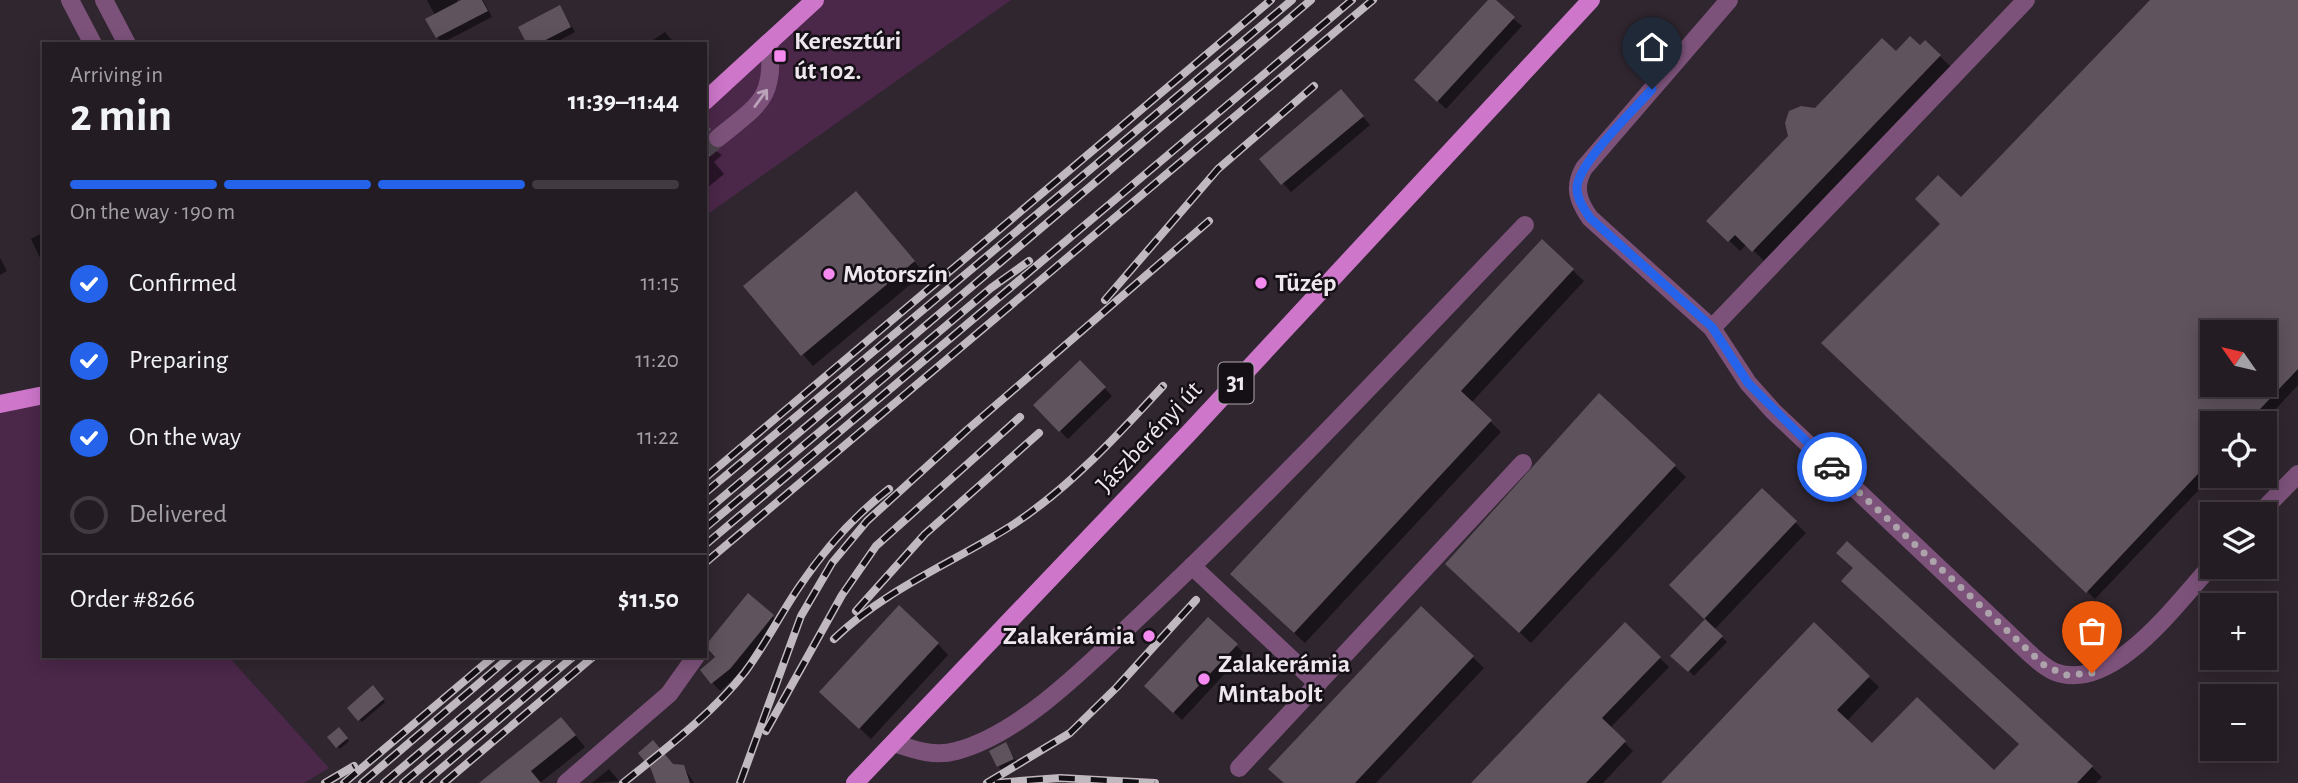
<!DOCTYPE html>
<meta charset="utf-8">
<style>
body{margin:0;font-family:"Alegreya Sans",sans-serif;background:#302930;color:#f1f3f6;height:100vh;display:flex;flex-direction:column;font-size:26px;white-space:nowrap}
*{box-sizing:border-box;margin:0}
p{font-size:23px;color:#a3a1a6}
.icon{flex:none;width:38px;height:38px;fill:none;stroke:currentColor;stroke-width:2;stroke-linecap:round;stroke-linejoin:round}
.map{position:relative;flex:1;overflow:hidden}
.sheet{position:absolute;left:42px;top:42px;width:665px;height:616px;display:flex;flex-direction:column;background:#241c23;border-radius:0px;box-shadow:0 4px 18px #0003,0 0 0 2px #413a41}
.sheet>*{flex:none}
.needle{width:46px;rotate:304deg}
.buttons{position:absolute;left:2200px;top:320px;display:grid;gap:14px}
.buttons a{display:grid;place-items:center;width:77px;height:77px;border-radius:0px;background:#241c23;box-shadow:0 4px 18px #0003,0 0 0 2px #413a41;font-size:35px}
.pin{position:absolute;display:grid;place-items:center;width:60px;height:60px;color:#fff;margin:-72px -30px;border-radius:50% 50% 50% 0;rotate:-45deg;box-shadow:0 0 7px #0007}
.pin .icon{rotate:45deg}
.courier{position:absolute;display:grid;place-items:center;width:70px;height:70px;margin:-35px;border:5px solid #2563eb;border-radius:50%;background:#fff;color:#222;box-shadow:0 2px 9px #0007}
.overview em{font-style:normal;font-weight:700}
.overview div{display:flex;flex-direction:column-reverse}
.overview{display:flex;align-items:center;justify-content:space-between;height:119px;padding:0 28px}
h1{font-size:46px;font-weight:700;line-height:52px}
.bar{display:grid;grid-template-columns:repeat(4,1fr);gap:10px 7px;align-content:center;height:84px;padding:0 28px}
.bar i{height:9px;border-radius:5px;background:#413a41}
.bar .current{background:#2563eb}
.bar p{grid-column:span 4}
.line{display:flex;align-items:center;gap:18px;padding:0 28px;border-top:2px solid #413a41}
.line div{flex:1}
ol{padding:0 28px;list-style:none}
li{display:flex;align-items:center;gap:21px;height:77px}
li p{margin-inline-start:auto}
li .icon{padding:7px;border-radius:50%;background:#2563eb;color:#fff;stroke-width:4}
li:last-child{color:#a3a1a6}
li i{width:38px;height:38px;border:4px solid #413a41;border-radius:50%}
.map>svg:first-child{display:block}
.green{fill:#4b2749}
.shadow{fill:#0007;fill-rule:evenodd}
.building{fill:#5f535e;fill-rule:evenodd}
.lines{fill:none;stroke-linecap:round;stroke-linejoin:round}
.minor-tunnel{stroke:#4c434c;stroke-width:18;stroke-dasharray:18 9;stroke-linecap:butt}
.minor{stroke:#7c527a;stroke-width:18}
.major{stroke:#cd76ca;stroke-width:18}
.rail-casing{stroke:#c1b9c0;stroke-width:8}
.rail{stroke:#151015;stroke-width:5;stroke-dasharray:16;stroke-linecap:butt}
.oneway{stroke:#bba4ba}
.done{stroke:#aca3ab;stroke-width:7;stroke-dasharray:0 12.6}
.route{stroke:#2563eb;stroke-width:9}
.poi-dot{fill:#f489f0;stroke:#151015;stroke-width:2.5}
.labels{text-anchor:middle;dominant-baseline:central;stroke-width:5;stroke-linejoin:round;paint-order:stroke}
.shield{fill:#151015;stroke:#ada6ad;stroke-width:2}
.shield-label{font-size:24px;font-weight:bold;fill:#eee7ee}
.poi-label{font-size:26px;font-weight:bold;fill:#eee7ee;stroke:#151015;text-anchor:start}
.street-label{font-size:26px;fill:#eee7ee;stroke:#151015}
</style>
<div class="map">
<svg width="2298" height="783" viewBox="0 0 2298 783">
<rect width="100%" height="100%" fill="#30262f"/>
<g class="green">
<path d="M810,0H1011L705,216V90Z"/>
<path d="M44,393V656H228L329,768L304,783H0V401Z"/>
</g>
<g class="shadow">
<path d="M427,0H457L458,3L483,0L492,17L442,43L437,37L435,15Z"/>
<path d="M1490,0L1522,26L1446,109L1424,88Z"/>
<path d="M2152,0H2298V385L2262,424H2212V476L2095,599L1824,343L1942,224L1961,199ZM2212,332H2264V385H2212Z"/>
<path d="M560,7L575,32L553,44H529Z"/>
<path d="M665,32L675,44H647Z"/>
<path d="M1925,42L1951,67L1764,261L1747,244L1740,251L1709,221L1896,54L1920,48Z"/>
<path d="M1349,100L1370,125L1291,192L1261,159Z"/>
<path d="M709,134L713,139V149L722,155L714,162L724,174L707,188L705,137Z"/>
<path d="M867,204L924,273L813,366L745,287Z"/>
<path d="M42,233L44,235V266L31,239Z"/>
<path d="M1542,241L1584,281L1471,403L1501,432L1305,643L1243,585Z"/>
<path d="M0,258L7,271L0,275Z"/>
<path d="M1080,362L1112,396L1068,439L1035,405Z"/>
<path d="M1600,395L1686,477L1531,643L1458,574Z"/>
<path d="M1762,490L1806,533L1714,630L1727,642L1694,676L1673,655L1707,620L1671,585Z"/>
<path d="M748,596L780,623L737,676L720,691L702,671L716,658L706,648Z"/>
<path d="M1421,608L1484,668L1376,783H1285Z"/>
<path d="M1208,619L1244,653L1182,720L1146,686Z"/>
<path d="M1625,624L1669,667L1610,728L1633,751L1603,783H1473Z"/>
<path d="M1814,625L1879,687L1847,721L1873,746L1994,773L2092,767L2102,777L2096,783H1663Z"/>
<path d="M938,644L948,655L871,739L832,702Z"/>
<path d="M373,688L385,702L362,722L350,708Z"/>
<path d="M339,729L349,741L340,749L329,737Z"/>
<path d="M571,730L585,747L540,783H482Z"/>
<path d="M1006,744L1018,764L1004,771L998,766Z"/>
<path d="M683,766L694,783H657Z"/>
<path d="M609,769L619,781L592,783Z"/>
</g>
<g class="building">
<path d="M461,0H482L488,11L436,38L425,19Z"/>
<path d="M1488,0H1496L1515,17L1437,102L1414,80Z"/>
<path d="M2150,0H2298V369L2246,424H2212V459L2086,593L1821,343L1940,224L1915,199L1938,175L1961,197ZM2212,332H2264V385H2212Z"/>
<path d="M560,5L571,27L538,44H527L518,27Z"/>
<path d="M1910,36L1920,45L1925,40L1941,55L1752,252L1735,235L1728,242L1706,221L1788,136L1785,123L1789,111L1801,106L1815,108L1882,38L1896,51Z"/>
<path d="M1341,89L1364,116L1281,185L1259,159Z"/>
<path d="M705,123L711,129L707,135L709,145L719,149L705,160Z"/>
<path d="M856,191L915,261L801,356L743,286Z"/>
<path d="M1542,239L1574,269L1461,391L1492,420L1294,633L1230,574Z"/>
<path d="M1080,360L1106,387L1059,432L1033,405Z"/>
<path d="M1599,393L1676,465L1519,633L1445,564Z"/>
<path d="M1762,488L1797,521L1704,619L1669,585Z"/>
<path d="M1847,541L2093,766L2077,783H1661L1814,622L1870,676L1837,710L1872,743L1917,697L1994,770L2019,744L1841,581L1853,568L1836,553Z"/>
<path d="M748,593L774,615L730,669L711,684L700,670L715,657L705,646Z"/>
<path d="M899,605L939,643L859,729L819,692Z"/>
<path d="M1421,606L1474,656L1355,783H1284L1268,769Z"/>
<path d="M1208,617L1238,644L1173,713L1144,686Z"/>
<path d="M1705,619L1723,636L1688,672L1670,656Z"/>
<path d="M1625,622L1661,657L1602,718L1626,741L1586,783H1471Z"/>
<path d="M373,685L384,699L358,721L347,708Z"/>
<path d="M561,717L576,735L531,771L541,783H479Z"/>
<path d="M339,727L348,738L336,748L327,737Z"/>
<path d="M653,740L673,764L684,765L690,783H656L651,769L638,753Z"/>
<path d="M1006,742L1014,759L997,767L989,751Z"/>
</g>
<g class="lines">
<path class="minor-tunnel" d="M705,149L718,138"/>
<g class="minor">
<path d="M70,0L93,44"/>
<path d="M104,0L127,44"/>
<path d="M1729,0L1584,168C1573,187 1578,201 1590,218L1712,328L1748,383L1773,411L2029,653C2037,660 2045,668 2055,672C2113,694 2178,601 2212,565"/>
<path d="M718,138C758,105 776,99 769,42"/>
<path d="M1712,328L2026,0"/>
<path d="M2259,514L2298,474"/>
<path d="M1192,566L1318,684"/>
<path d="M894,743C915,750 934,757 956,751C1022,734 1093,660 1142,614C1275,489 1399,356 1525,225"/>
<path d="M1239,768L1523,463"/>
<path d="M566,783L669,694L696,656"/>
</g>
<g class="major">
<path d="M705,101L815,0"/>
<path d="M0,404L44,395"/>
<path d="M855,783L1187,435L1591,0"/>
</g>
<g class="rail-casing">
<g id="rail">
<path d="M1105,300L1218,169L1314,86"/>
<path d="M705,478L1271,0"/>
<path d="M705,493L1292,0"/>
<path d="M705,512L1311,0"/>
<path d="M705,528L991,288L1029,261"/>
<path d="M705,545L1352,0"/>
<path d="M705,563L1373,0"/>
<path d="M856,611L925,534L1039,433"/>
<path d="M834,639C887,588 953,563 1014,524C1070,487 1118,435 1163,386"/>
<path d="M766,731L842,595L876,546L1020,417"/>
<path d="M325,783L354,766"/>
<path d="M344,783L494,656"/>
<path d="M362,783L511,656"/>
<path d="M384,783L534,656"/>
<path d="M403,783L554,656"/>
<path d="M424,783L574,656"/>
<path d="M444,783L594,656"/>
<path d="M623,783C665,749 711,715 745,672C765,645 780,615 799,587C824,550 854,516 889,489"/>
<path d="M740,783L801,616L832,563L867,521L967,430L1209,221"/>
<path d="M987,783L1070,733L1117,687L1196,600"/>
<path d="M995,783L1060,778L1155,783"/>
</g>
</g>
<use href="#rail" class="rail"/>
</g>
<defs><path id="oneway-shaft" d="M-6 0H5M1.5-3L5.5 0L1.5 3" fill="none" stroke-width="1.6" stroke-linecap="round" stroke-linejoin="round" transform="scale(1.75)"/></defs>
<use class="oneway" href="#oneway-shaft" transform="translate(761 98) rotate(-54)"/>
<g class="lines">
<path class="done" d="M1832,467L2045,666L2067,675L2092,673"/>
<path class="route" d="M1652,89C1635,109 1577,164 1577,188C1577,199 1584,209 1590,218L1712,327L1748,383L1832,467"/>
</g>
<g class="poi-dot">
<rect x="773" y="49" width="14" height="14" rx="3.5"/>
<circle cx="829" cy="274" r="7"/>
<circle cx="1261" cy="283" r="7"/>
<circle cx="1149" cy="636" r="7"/>
<circle cx="1204" cy="679" r="7"/>
</g>
<g class="labels">
<rect class="shield" x="1218.5" y="362.5" width="35" height="41" rx="5"/>
<g class="shield-label">
<text x="1236" y="383">31</text>
</g>
<g class="poi-label">
<text x="794" y="41">Keresztúri<tspan x="794" dy="30">út 102.</tspan></text>
<text x="843" y="274">Motorszín</text>
<text x="1275" y="283">Tüzép</text>
<text x="1135" y="636" text-anchor="end">Zalakerámia</text>
<text x="1218" y="664">Zalakerámia<tspan x="1218" dy="30">Mintabolt</tspan></text>
</g>
<g class="street-label">
<text transform="translate(1149 437) rotate(-47)">Jászberényi út</text>
</g>
</g>
</svg>
<div class="buttons">
<a><svg class="needle" viewBox="-14 -14 28 28"><path d="M0-13l5 13h-10z" fill="#e53935"/><path d="M0 13l5-13h-10z" fill="#a3a1a6"/></svg></a>
<a><svg class="icon" aria-label="locate" viewBox="0 0 24 24"><circle cx="12" cy="12" r="6"/><path d="M12 2v4M12 18v4M2 12h4M18 12h4"/></svg></a>
<a><svg class="icon" aria-label="layers" viewBox="0 0 24 24"><path d="M12 4l9 5-9 5-9-5zM3 14l9 5 9-5"/></svg></a>
<a>+</a>
<a>−</a>
</div>
<div class="pin" style="left:2092px;top:673px;background:#ea580c"><svg class="icon" aria-label="bag" viewBox="0 0 24 24"><path d="M5 8h14l-1 12H6zM9 8a3 3 0 0 1 6 0"/></svg></div>
<div class="pin" style="left:1652px;top:89px;background:#1f2937"><svg class="icon" aria-label="home" viewBox="0 0 24 24"><path d="M3 11l9-7 9 7M6 9v11h12V9"/></svg></div>
<div class="courier" style="left:1832px;top:467px"><svg class="icon" aria-label="car" viewBox="0 0 24 24"><path d="M5 17H2v-5l4-1 3-4h7l3 4 3 1v5h-3M9 17h6M6 11h13"/><circle cx="7" cy="17" r="2"/><circle cx="17" cy="17" r="2"/></svg></div>
<section class="sheet">
<div class="overview"><div><h1>2 min</h1><p>Arriving in</p></div><em>11:39–11:44</em></div>
<div class="bar"><i class="current"></i><i class="current"></i><i class="current"></i><i></i><p>On the way · 190 m</p></div>
<ol>
<li><svg class="icon" aria-label="check" viewBox="0 0 24 24"><path d="M5 12l5 5 9-10"/></svg>Confirmed<p>11:15</p></li>
<li><svg class="icon" aria-label="check" viewBox="0 0 24 24"><path d="M5 12l5 5 9-10"/></svg>Preparing<p>11:20</p></li>
<li><svg class="icon" aria-label="check" viewBox="0 0 24 24"><path d="M5 12l5 5 9-10"/></svg>On the way<p>11:22</p></li>
<li><i></i>Delivered</li>
</ol>
<div class="line" style="height:91px"><div>Order #8266</div><b>$11.50</b></div>
</section>
</div>
